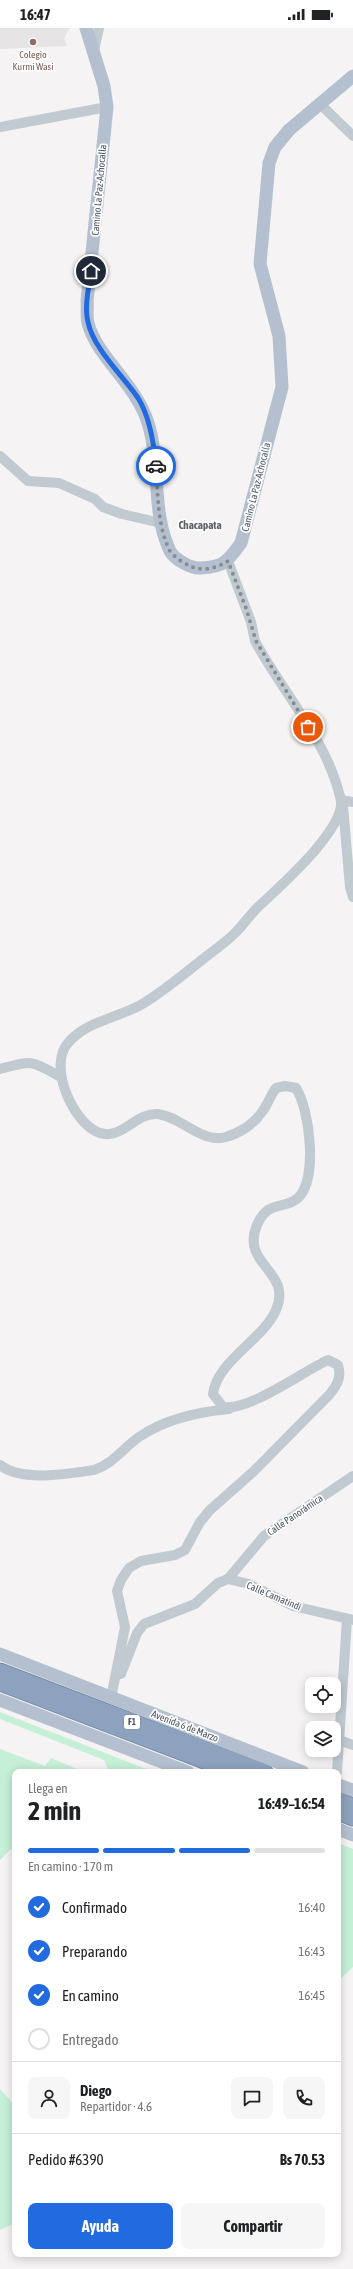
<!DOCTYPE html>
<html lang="es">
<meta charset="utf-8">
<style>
body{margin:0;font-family:"Asap Condensed",sans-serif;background:#f6f6f6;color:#202124;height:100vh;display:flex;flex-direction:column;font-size:15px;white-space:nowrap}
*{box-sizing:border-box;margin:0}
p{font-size:13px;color:#757577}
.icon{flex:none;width:22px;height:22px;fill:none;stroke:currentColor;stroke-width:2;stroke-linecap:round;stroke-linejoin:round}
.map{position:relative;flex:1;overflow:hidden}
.details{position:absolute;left:12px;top:1741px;width:329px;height:488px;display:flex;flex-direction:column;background:#fff;border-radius:8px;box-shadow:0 2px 10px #0003}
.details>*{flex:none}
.tools{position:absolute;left:305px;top:1649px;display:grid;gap:8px}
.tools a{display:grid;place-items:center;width:36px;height:36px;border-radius:8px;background:#fff;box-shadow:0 2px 10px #0003;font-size:20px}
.pin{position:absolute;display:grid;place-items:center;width:34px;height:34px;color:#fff;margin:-17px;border:2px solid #fff;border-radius:50%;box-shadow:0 1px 4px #0007}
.courier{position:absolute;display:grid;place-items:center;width:40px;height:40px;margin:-20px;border:3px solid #226adf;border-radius:50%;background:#fff;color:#222;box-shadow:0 1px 5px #0007}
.headline em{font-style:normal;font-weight:700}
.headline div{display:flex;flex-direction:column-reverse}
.headline{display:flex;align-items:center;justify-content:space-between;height:68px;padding:0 16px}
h1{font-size:26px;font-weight:700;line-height:30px}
.bar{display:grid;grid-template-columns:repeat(4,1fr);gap:6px 4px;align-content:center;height:48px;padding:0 16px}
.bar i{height:5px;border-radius:3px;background:#e0e0e0}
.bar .selected{background:#226adf}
.bar p{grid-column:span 4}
.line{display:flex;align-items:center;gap:10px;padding:0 16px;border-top:1px solid #e0e0e0}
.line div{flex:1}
.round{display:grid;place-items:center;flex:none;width:42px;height:42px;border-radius:8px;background:#f6f6f6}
ol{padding:0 16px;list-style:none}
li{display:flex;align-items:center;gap:12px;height:44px}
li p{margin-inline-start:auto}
li .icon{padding:4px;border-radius:50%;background:#226adf;color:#fff;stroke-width:4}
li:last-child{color:#757577}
li i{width:22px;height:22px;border:2px solid #e0e0e0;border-radius:50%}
.button{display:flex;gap:8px;margin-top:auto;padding:8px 16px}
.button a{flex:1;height:46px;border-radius:8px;background:#226adf;color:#fff;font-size:16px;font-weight:700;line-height:46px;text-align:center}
.button a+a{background:#f6f6f6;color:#202124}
.status{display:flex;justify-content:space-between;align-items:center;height:28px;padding:0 20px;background:#fff;direction:ltr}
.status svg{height:11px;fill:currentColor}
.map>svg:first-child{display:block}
.education{fill:#e6e4e5}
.green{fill:#c5efd7}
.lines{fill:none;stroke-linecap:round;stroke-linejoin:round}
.highway-casing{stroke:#788daa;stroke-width:17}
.minor{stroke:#c1c9d1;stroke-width:10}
.major{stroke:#b4c0cf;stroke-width:13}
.highway{stroke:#8da2be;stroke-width:15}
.done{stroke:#868c93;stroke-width:4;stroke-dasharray:0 7.2}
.route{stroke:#226adf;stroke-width:5}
.education-dot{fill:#8d6e63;stroke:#fff;stroke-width:1.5}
.labels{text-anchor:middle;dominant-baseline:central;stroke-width:3.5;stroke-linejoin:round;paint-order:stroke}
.shield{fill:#fff;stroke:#818890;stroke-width:1}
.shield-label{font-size:9px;font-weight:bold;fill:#4b5560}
.education-label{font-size:10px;fill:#785e54;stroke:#fff}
.street-label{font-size:10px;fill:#4b5560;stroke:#fff}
.neighbourhood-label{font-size:11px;font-weight:bold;fill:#5f6267;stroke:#fff}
</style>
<div class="status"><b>16:47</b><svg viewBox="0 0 49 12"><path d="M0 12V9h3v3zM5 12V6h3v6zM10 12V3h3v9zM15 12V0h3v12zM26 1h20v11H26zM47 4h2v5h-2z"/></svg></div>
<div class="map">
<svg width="353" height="2241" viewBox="0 0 353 2241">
<rect width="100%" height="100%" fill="#f5f3f3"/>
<path class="education" d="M0,0H70L64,10L67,18L0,21Z"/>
<g class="green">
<path d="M0,1684L154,1744H109L104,1732L0,1691Z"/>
<path d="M0,1721L45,1738L51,1730L84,1744H15V1817L0,1832Z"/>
<path d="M338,1815L353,1821V1939L338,1953Z"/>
<path d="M0,2061L15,2078V2195L0,2202Z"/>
</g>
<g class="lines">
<g class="highway-casing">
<g id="highway">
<path d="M0,1643L265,1744"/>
<path d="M0,1655L233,1744"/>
<path d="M338,1772L353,1778"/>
<path d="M338,1784L353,1790"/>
</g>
</g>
<g class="minor">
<path d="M94,23L99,0"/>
<path d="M319,75L353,108"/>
<path d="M0,99L107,79"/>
<path d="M0,428L28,453L59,455L95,471L103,479L122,486L161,495"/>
<path d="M228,533L251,594L255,613C284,667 331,716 342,778"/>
<path d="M341,772L353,774"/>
<path d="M343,778L350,859L353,869"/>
<path d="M0,1041C34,1032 30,1032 61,1049"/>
<path d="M0,1437C21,1454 69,1446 94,1442C113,1436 123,1420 139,1409C165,1391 198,1384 229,1381"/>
<path d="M228,1551L264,1508L353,1448"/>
<path d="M121,1646L137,1605L144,1596L195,1576L218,1555L228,1551L249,1556L293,1578L353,1592"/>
<path d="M111,1670L125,1599L117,1563L121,1552L129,1540L141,1533L175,1527L185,1522L200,1494L210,1482L254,1443L330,1366C337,1357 342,1349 338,1337L328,1332C302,1344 250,1383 223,1379L213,1366C217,1333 263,1312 276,1282C293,1243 240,1237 257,1197C268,1171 285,1182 298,1170C318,1151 310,1082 296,1060L285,1058L276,1060C270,1068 268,1076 262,1084C254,1096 240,1105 226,1109C202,1116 182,1089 158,1086C133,1084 119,1119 92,1101C70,1086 49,1037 68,1015C87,992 120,990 144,975C165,962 183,947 203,931C213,923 225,915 235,905C243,897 250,887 258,879C279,859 345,802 341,772"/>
<path d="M339,1712L353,1717"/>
<path d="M337,1744L347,1591"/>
</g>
<g class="major">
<path d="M86,0L104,58L107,79L87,273C88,280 86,288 88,295C96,328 137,357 148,395C161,436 151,483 170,523C174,531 191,541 201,540C224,539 228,533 241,515L282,359L279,308L260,236L269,135L275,119L289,102L353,48"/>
<path d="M0,1626L303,1744"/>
<path d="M0,1672L188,1744"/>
<path d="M338,1757L353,1762"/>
<path d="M338,1801L353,1807"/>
</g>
<use href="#highway" class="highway"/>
</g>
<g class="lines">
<path class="done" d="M156,438C158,465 157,498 170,523C174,529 184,535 190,538C203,544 217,540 228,533L246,580L256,613L308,699"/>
<path class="route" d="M91,243C89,259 84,278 88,294C93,320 123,348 138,370C150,389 154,416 156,438"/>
</g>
<circle class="education-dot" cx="33" cy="14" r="4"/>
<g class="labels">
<rect class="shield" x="124" y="1687" width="16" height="14" rx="3"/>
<g class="shield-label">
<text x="132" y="1694">F1</text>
</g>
<g class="education-label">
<text x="33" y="26">Colegio<tspan x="33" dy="12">Kurmi Wasi</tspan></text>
</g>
<g class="street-label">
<text transform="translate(99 162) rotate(-85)">Camino La Paz-Achocalla</text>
<text transform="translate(256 459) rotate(-76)">Camino La Paz-Achocalla</text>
<text transform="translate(295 1487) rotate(-34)">Calle Panorámica</text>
<text transform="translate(274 1568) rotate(23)">Calle Camatindi</text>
<text transform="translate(185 1698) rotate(21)">Avenida 6 de Marzo</text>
</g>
<g class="neighbourhood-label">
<text x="200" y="497">Chacapata</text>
</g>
</g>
</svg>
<div class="tools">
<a><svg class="icon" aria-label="locate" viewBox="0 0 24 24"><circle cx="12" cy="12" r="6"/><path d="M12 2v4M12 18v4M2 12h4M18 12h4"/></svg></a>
<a><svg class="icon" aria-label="layers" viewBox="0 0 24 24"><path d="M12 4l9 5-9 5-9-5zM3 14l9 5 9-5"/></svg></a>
</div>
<div class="pin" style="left:308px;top:699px;background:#ea580c"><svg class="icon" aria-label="bag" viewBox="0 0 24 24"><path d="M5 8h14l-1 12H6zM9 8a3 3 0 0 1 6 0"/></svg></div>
<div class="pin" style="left:91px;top:243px;background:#1f2937"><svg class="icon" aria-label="home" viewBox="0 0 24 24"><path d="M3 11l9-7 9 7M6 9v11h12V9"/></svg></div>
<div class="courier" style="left:156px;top:438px"><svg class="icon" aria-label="car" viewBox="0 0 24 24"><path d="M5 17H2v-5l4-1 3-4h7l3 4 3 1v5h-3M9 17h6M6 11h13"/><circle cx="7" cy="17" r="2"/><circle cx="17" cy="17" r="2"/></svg></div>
<section class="details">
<div class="headline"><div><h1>2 min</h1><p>Llega en</p></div><em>16:49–16:54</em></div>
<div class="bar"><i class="selected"></i><i class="selected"></i><i class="selected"></i><i></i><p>En camino · 170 m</p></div>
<ol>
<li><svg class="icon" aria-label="check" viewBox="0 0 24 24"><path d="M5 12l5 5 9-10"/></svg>Confirmado<p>16:40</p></li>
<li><svg class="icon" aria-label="check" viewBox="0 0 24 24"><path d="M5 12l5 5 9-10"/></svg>Preparando<p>16:43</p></li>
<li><svg class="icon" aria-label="check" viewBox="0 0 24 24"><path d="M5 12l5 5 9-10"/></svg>En camino<p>16:45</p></li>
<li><i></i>Entregado</li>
</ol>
<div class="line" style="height:72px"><a class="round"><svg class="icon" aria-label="person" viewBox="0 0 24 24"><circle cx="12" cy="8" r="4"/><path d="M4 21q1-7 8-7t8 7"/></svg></a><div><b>Diego</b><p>Repartidor · 4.6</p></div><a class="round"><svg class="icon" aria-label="chat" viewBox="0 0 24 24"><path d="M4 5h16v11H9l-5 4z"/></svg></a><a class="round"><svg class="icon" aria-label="phone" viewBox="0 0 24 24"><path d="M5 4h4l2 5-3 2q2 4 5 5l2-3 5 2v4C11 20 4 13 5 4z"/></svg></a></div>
<div class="line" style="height:52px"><div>Pedido #6390</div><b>Bs 70.53</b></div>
<div class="button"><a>Ayuda</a><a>Compartir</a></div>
</section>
</div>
